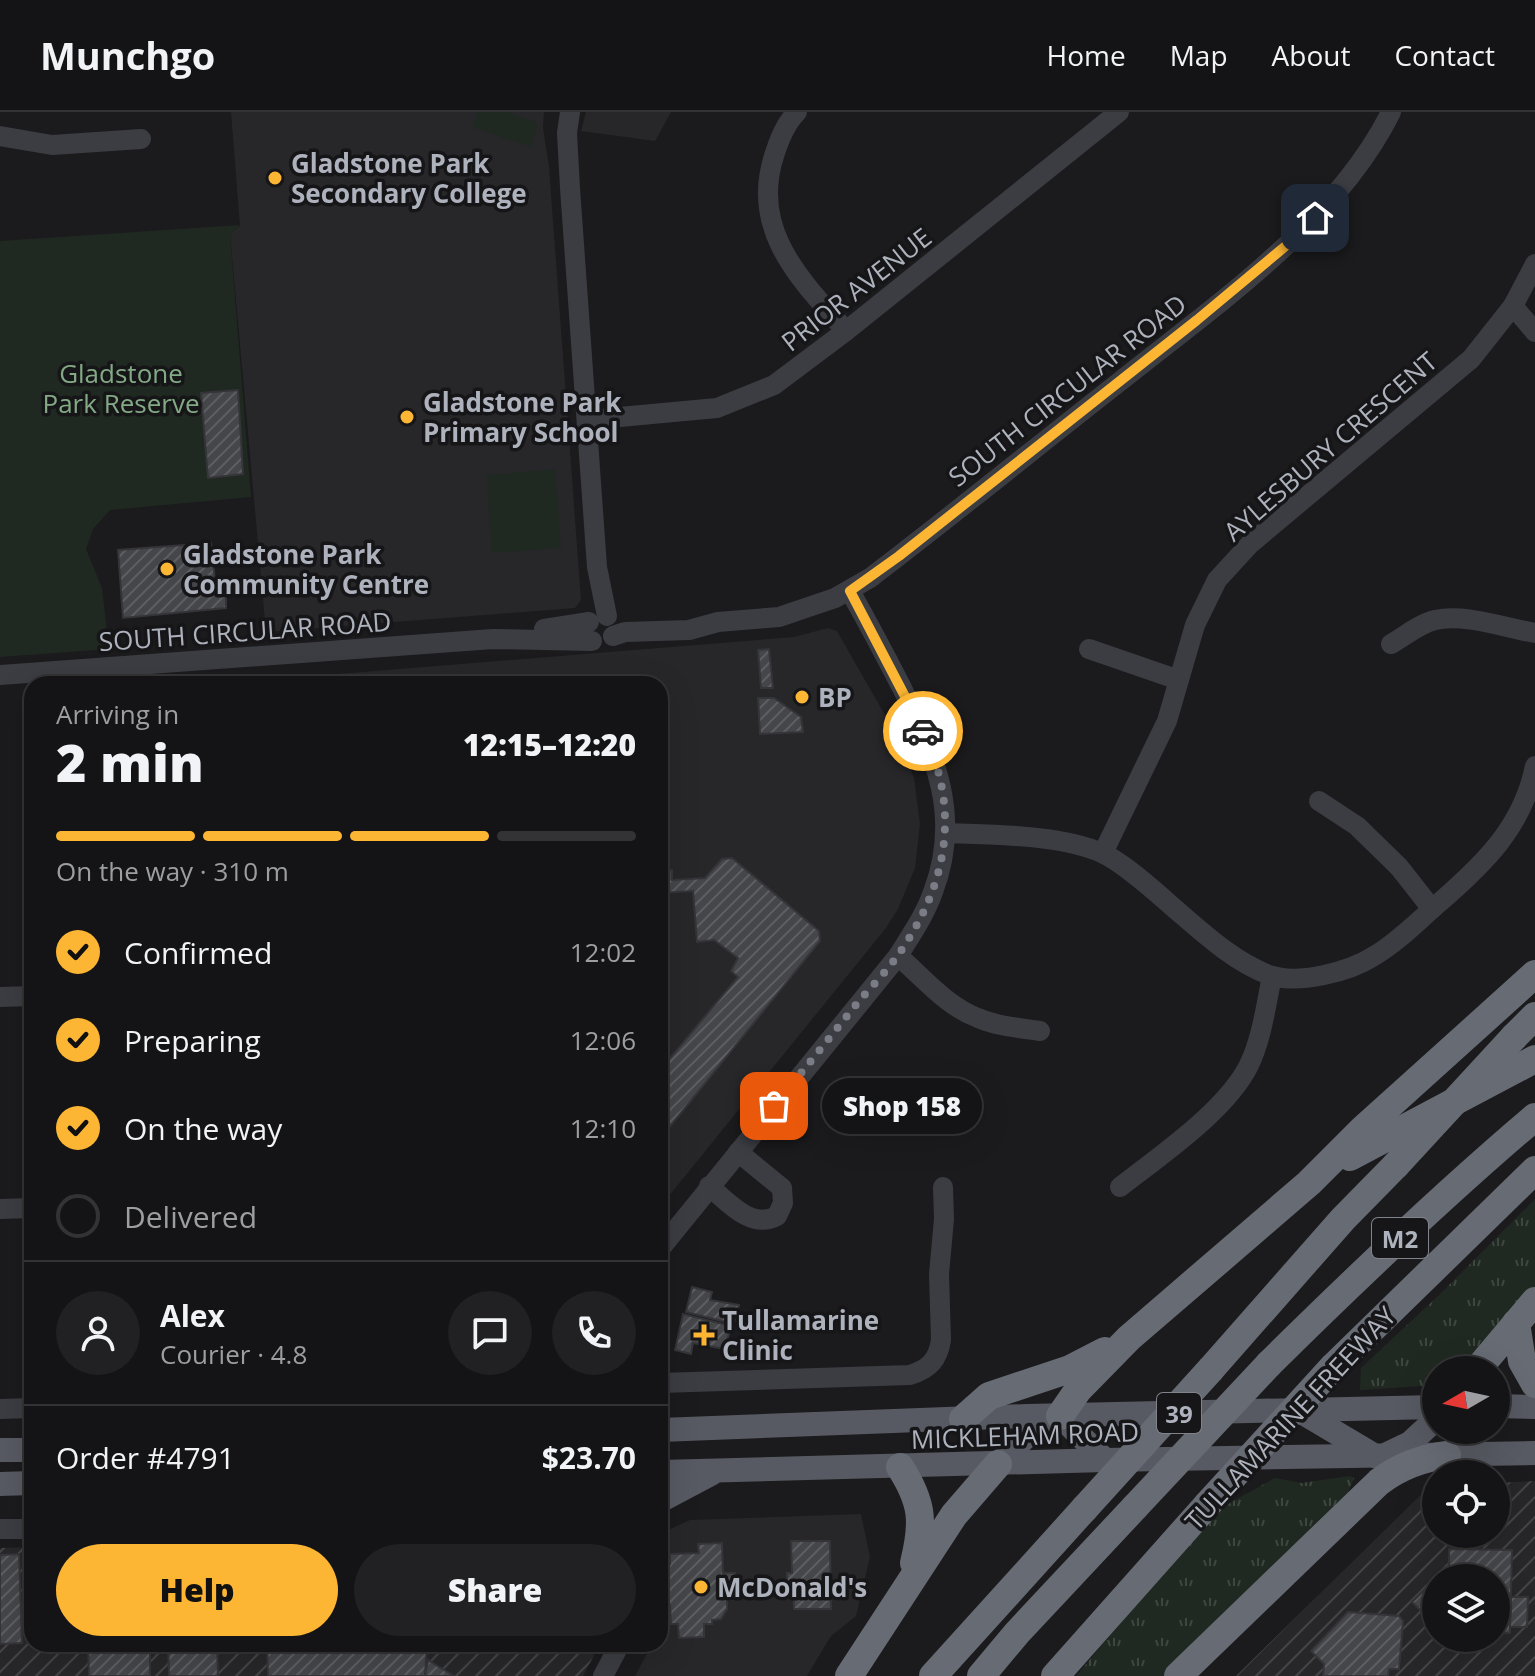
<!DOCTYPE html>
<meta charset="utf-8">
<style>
body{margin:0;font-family:"Open Sans",sans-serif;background:#212123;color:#f1f3f6;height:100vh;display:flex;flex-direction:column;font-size:30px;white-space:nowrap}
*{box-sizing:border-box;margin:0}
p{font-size:26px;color:#9d9ea1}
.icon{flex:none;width:44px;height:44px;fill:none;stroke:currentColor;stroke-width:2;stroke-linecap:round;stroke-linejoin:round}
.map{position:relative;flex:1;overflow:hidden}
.drawer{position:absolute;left:24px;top:564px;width:644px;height:976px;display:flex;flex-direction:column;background:#141416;border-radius:24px;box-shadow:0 8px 32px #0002,0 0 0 2px #333335}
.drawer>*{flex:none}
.needle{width:52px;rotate:261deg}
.tools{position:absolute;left:1422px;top:1244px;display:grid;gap:16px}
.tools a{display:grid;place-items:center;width:88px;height:88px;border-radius:50%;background:#141416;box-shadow:0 8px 32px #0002,0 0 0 2px #333335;font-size:40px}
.pin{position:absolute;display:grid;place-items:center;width:68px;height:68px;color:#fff;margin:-34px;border-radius:16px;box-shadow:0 4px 12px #0006}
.courier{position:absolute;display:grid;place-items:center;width:80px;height:80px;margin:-40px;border:6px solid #fcb634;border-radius:50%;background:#fff;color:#222;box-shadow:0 2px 10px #0007}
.bubble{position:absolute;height:56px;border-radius:28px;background:#141416;box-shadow:0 8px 32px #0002,0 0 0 2px #333335;font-size:26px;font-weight:800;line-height:56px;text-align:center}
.summary em{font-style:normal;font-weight:800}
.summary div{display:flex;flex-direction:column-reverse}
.summary{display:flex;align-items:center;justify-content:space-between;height:136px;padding:0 32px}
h1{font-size:52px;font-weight:800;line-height:60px}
.bar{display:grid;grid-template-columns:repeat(4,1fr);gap:12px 8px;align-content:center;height:96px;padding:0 32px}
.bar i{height:10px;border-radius:6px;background:#333335}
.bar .selected{background:#fcb634}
.bar p{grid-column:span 4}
.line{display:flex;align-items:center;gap:20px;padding:0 32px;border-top:2px solid #333335}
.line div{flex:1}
.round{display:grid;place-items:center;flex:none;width:84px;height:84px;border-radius:42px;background:#212123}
ol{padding:0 32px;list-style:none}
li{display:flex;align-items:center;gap:24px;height:88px}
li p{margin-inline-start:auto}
li .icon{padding:8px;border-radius:50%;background:#fcb634;color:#111;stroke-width:4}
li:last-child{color:#9d9ea1}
li i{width:44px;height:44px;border:4px solid #333335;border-radius:50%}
.button{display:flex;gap:16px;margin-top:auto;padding:16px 32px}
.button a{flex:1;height:92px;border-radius:48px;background:#fcb634;color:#111;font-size:32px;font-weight:800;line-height:92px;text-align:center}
.button a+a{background:#212123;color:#f1f3f6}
header{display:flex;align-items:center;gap:48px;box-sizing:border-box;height:112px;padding:0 40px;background:#141416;border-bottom:2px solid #333335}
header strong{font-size:38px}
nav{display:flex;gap:44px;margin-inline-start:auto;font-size:28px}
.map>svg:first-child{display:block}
.built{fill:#27272a}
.industrial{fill:url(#industrial-furrows);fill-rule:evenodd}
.grass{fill:url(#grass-tufts)}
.park{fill:#202921}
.building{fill:url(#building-hatch);stroke:#353539;stroke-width:2}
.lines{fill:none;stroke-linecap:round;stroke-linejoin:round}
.minor{stroke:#3b3d43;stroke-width:20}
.major{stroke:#575a62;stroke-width:24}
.highway{stroke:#676b74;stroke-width:28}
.highway-bridge{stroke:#676b74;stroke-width:28}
.done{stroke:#7a7d85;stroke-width:8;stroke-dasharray:0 14.4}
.route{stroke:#fcb634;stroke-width:10}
.poi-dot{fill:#fcb634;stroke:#161618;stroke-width:3}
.labels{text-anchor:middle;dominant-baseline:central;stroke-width:7;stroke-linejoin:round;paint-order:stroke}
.shield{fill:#161618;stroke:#80838c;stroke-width:2}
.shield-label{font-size:24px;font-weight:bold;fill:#adb2bd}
.poi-label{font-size:26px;font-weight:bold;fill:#adb2bd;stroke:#161618;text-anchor:start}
.street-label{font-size:26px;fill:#adb2bd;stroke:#161618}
.park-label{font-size:26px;fill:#83a985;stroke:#161618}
</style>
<header>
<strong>Munchgo</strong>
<nav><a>Home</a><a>Map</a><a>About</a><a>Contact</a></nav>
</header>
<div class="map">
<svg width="1535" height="1564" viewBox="0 0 1535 1564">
<defs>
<pattern id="industrial-furrows" width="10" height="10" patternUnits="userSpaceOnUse" patternTransform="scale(2)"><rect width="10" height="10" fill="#27272a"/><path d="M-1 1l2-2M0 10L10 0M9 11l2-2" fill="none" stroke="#444447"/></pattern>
<pattern id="grass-tufts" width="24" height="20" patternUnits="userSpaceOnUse" patternTransform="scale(2)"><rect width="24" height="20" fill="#202921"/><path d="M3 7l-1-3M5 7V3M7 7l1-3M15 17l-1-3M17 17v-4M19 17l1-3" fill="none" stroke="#3e463f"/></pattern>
<pattern id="building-hatch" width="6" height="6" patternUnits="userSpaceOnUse" patternTransform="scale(2)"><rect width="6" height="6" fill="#45464a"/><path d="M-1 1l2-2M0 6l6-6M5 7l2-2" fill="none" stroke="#5d5e62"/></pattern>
</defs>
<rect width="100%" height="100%" fill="#1b1b1d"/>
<g class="built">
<path d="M231,0H544L543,16L549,55L581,488L575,496L266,520L230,122L240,114Z"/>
<path d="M586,0H671L655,29L581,19Z"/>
<path d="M828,516L837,519L897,624L914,666L920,712L915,756L898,797L886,816L660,1095V572H290L289,566L794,525Z"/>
<path d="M861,1402L870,1445L856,1504L831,1524L807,1564H635L652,1532H660V1442L664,1420L690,1408Z"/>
</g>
<g class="industrial">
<path d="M1436,1368V1422H1496V1371L1535,1369V1564H1236ZM1436,1466H1496V1526H1436Z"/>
<path d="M32,1435V1532H600L583,1564H0V1436Z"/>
</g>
<g class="grass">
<path d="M1535,1087V1177L1507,1201L1460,1258H1436V1269L1422,1274L1360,1278L1361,1256L1438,1184Z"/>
<path d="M1350,1364L1354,1366L1345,1388L1163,1564H1076L1215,1399L1275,1366L1301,1371Z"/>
</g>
<g class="park">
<path d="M477,0H506L538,11L531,35L472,15Z"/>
<path d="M240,113L230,123L251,385L110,398L93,417L86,437L102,476L109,537L0,545V129Z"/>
<path d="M555,357L561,436L492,441L486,363Z"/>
</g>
<g class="building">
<path d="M238,278L243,362L208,366L201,281Z"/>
<path d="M211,431L216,478L226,476V496L123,506L118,438Z"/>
<path d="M769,537L773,576H761L758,538Z"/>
<path d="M758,586H774L801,605L803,620L760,622Z"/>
<path d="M732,746L819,819L820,829L660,1027V958L738,865L731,859L738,846L714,828L697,830L693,779L660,781V759L672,758V768L705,766L722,747Z"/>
<path d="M692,1175L712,1180L710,1188L739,1193L734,1212L686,1200Z"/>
<path d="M683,1202L731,1214L725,1237L693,1231L691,1242L675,1238Z"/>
<path d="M791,1429H830L831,1497H794L793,1477H787V1461H792Z"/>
<path d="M722,1431L723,1461H735L736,1487L727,1488V1497L721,1507L712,1508V1512H704V1525L679,1526L678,1512H671L670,1493H666L665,1462H660V1452H670V1442L699,1441L698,1432Z"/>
<path d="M1449,1437L1512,1438L1510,1521H1496V1466H1436V1513L1412,1490L1449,1454Z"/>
<path d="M19,1442L22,1531L0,1532V1443Z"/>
<path d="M1511,1485H1528L1527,1515H1510Z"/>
<path d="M1348,1500L1399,1504L1403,1509L1399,1557H1389L1388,1564H1323L1324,1552L1311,1539Z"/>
<path d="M88,1532H150V1564H89Z"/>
<path d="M168,1532H217L218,1564H169Z"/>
<path d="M267,1532H427L425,1564H268Z"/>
<path d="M428,1548L454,1564H425Z"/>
</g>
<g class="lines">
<g class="minor">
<path d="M570,0L567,21L570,76L597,455L607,504"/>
<path d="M797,0C785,12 779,28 774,44C750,119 801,168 846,219"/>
<path d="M0,24L52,33L141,27"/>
<path d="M1513,194L1535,220"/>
<path d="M587,308L717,296L774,273L846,219L1119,0"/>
<path d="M544,517L589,510"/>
<path d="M613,524L625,520L689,518L718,510L779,505L835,486L870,466C954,402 1035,336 1118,271C1213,195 1336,111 1391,0"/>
<path d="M1391,532C1405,524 1419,512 1435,508C1464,501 1506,516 1535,521"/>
<path d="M1089,537L1179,568"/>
<path d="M0,563L493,527L592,529"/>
<path d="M1319,689L1357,714L1399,755L1432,797"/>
<path d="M945,721C992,723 1059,722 1102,741C1124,751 1156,780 1174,796C1203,821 1233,849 1269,863C1298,873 1349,860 1374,844C1398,830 1419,808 1440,790C1485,751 1523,714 1535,654"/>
<path d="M1103,741L1167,609L1195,513L1217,468L1250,432L1471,247L1513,194L1535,152"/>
<path d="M898,844C923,865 946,894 978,906C997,914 1019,916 1040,919"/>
<path d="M0,885L32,884"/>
<path d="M709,1074C728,1090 751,1118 777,1104L783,1091L782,1076L738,1040"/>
<path d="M1120,1075C1160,1044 1227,998 1249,953C1262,926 1266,893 1272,864"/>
<path d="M0,1097L32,1096"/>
<path d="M660,1137L898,844C911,823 925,803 933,780C962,704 935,644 902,576C885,543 868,511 850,479"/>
<path d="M660,1271L910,1263C929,1257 938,1248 941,1228L939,1162L944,1107L943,1075"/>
<path d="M0,1297L32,1296"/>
<path d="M0,1417H32"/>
<path d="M603,1564L620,1532"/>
</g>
<g class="major">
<path d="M1496,1294L1535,1295"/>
<path d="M1298,1298L1377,1345"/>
<path d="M1060,1304L1105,1348"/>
<path d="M660,1318L1027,1304L1436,1295"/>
<path d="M0,1338H32"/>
<path d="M1387,1342L1410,1331L1436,1307"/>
<path d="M998,1352L1033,1318L1058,1305"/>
<path d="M660,1360L1105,1348L1535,1341"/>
<path d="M0,1372L32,1371"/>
<path d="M660,1389L711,1362"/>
</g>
<g class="highway">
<path d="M1514,925L1535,904"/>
<path d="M1350,1045L1535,947"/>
<path d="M1516,1211L1522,1249L1535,1272"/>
<path d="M1269,1252C1355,1167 1443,1083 1535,1005"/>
<path d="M1333,1255L1535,1058"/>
<path d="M1211,1257L1343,1107L1396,1053"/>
<path d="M1477,1258L1535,1189"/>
<path d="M1060,1304L1078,1278L1129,1226L1309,1071L1362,1018L1535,862"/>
<path d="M963,1307L989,1284L1070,1257L1105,1239"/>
<path d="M900,1355C923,1391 924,1410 914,1451"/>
<path d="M849,1564L954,1403L998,1352"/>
<path d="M933,1564L1085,1396"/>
<path d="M981,1564L1017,1521L1135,1395"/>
<path d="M1055,1564L1207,1393"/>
<path d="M1178,1564L1379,1370C1400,1354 1421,1346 1447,1343"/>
</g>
<g class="highway-bridge">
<path d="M1396,1053L1514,925"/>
<path d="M1207,1393L1333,1255"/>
<path d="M1135,1395L1269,1252"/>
<path d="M1085,1396L1211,1257"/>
</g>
</g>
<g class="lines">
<path class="done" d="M774,994C803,959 831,924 859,889C872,874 887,859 898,843C948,772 961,698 923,619"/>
<path class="route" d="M923,619L850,479L899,444L1197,208L1300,122L1315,106"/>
</g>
<g class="poi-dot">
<circle cx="275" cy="66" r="8"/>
<circle cx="407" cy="305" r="8"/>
<circle cx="167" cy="457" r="8"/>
<circle cx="802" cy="585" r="8"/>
<path d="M700 1211h8v8h8v8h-8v8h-8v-8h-8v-8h8z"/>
<circle cx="701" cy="1475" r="8"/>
</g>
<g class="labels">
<g class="shield">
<rect x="1372" y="1106" width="56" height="40" rx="6"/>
<rect x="1157" y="1281" width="44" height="40" rx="6"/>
</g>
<g class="shield-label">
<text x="1400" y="1126">M2</text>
<text x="1179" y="1301">39</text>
</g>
<g class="poi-label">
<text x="291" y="51">Gladstone Park<tspan x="291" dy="30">Secondary College</tspan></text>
<text x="423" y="290">Gladstone Park<tspan x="423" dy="30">Primary School</tspan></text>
<text x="183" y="442">Gladstone Park<tspan x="183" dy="30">Community Centre</tspan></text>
<text x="818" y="585">BP</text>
<text x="722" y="1208">Tullamarine<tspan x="722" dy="30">Clinic</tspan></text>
<text x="717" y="1475">McDonald's</text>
</g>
<g class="street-label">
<text transform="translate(856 177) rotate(-38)">PRIOR AVENUE</text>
<text transform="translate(1067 278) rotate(-38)">SOUTH CIRCULAR ROAD</text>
<text transform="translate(1330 334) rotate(-41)">AYLESBURY CRESCENT</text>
<text transform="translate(245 519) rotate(-4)">SOUTH CIRCULAR ROAD</text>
<text transform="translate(1290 1306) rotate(-47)">TULLAMARINE FREEWAY</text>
<text transform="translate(1025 1323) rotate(-2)">MICKLEHAM ROAD</text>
</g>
<g class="park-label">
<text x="121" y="261">Gladstone<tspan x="121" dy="30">Park Reserve</tspan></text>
</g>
</g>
</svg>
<div class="tools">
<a><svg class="needle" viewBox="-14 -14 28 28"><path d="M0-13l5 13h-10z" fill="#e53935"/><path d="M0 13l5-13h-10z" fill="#9d9ea1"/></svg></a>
<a><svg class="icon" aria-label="locate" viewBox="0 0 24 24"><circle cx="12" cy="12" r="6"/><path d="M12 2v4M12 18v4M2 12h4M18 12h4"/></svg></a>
<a><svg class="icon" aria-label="layers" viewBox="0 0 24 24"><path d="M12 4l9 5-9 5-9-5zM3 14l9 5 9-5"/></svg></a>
</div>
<div class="pin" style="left:774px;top:994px;background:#ea580c"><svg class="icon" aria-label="bag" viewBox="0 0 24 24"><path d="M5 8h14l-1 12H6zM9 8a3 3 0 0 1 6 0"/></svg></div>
<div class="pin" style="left:1315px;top:106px;background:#1f2937"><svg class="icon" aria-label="home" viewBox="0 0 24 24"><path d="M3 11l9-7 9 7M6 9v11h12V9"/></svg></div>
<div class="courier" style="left:923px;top:619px"><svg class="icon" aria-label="car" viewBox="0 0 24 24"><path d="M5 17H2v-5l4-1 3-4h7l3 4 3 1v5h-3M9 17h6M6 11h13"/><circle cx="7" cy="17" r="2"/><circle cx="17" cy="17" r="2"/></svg></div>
<div class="bubble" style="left:822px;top:966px;width:160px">Shop 158</div>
<section class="drawer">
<div class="summary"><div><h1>2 min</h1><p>Arriving in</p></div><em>12:15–12:20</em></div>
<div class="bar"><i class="selected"></i><i class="selected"></i><i class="selected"></i><i></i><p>On the way · 310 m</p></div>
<ol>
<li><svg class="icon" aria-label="check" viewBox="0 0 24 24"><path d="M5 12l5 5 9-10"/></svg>Confirmed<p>12:02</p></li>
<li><svg class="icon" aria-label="check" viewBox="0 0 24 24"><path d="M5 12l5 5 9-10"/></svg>Preparing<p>12:06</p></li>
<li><svg class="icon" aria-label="check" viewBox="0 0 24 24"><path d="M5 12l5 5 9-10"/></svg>On the way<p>12:10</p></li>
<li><i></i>Delivered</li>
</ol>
<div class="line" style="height:144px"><a class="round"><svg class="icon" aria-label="person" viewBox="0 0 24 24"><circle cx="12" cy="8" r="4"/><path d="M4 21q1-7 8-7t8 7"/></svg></a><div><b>Alex</b><p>Courier · 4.8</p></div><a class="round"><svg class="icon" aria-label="chat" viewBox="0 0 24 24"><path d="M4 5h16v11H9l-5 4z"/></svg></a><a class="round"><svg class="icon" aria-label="phone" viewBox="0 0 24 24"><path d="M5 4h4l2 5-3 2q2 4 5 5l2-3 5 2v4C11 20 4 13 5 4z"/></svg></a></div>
<div class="line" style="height:104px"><div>Order #4791</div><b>$23.70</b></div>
<div class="button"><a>Help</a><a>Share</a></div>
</section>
</div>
